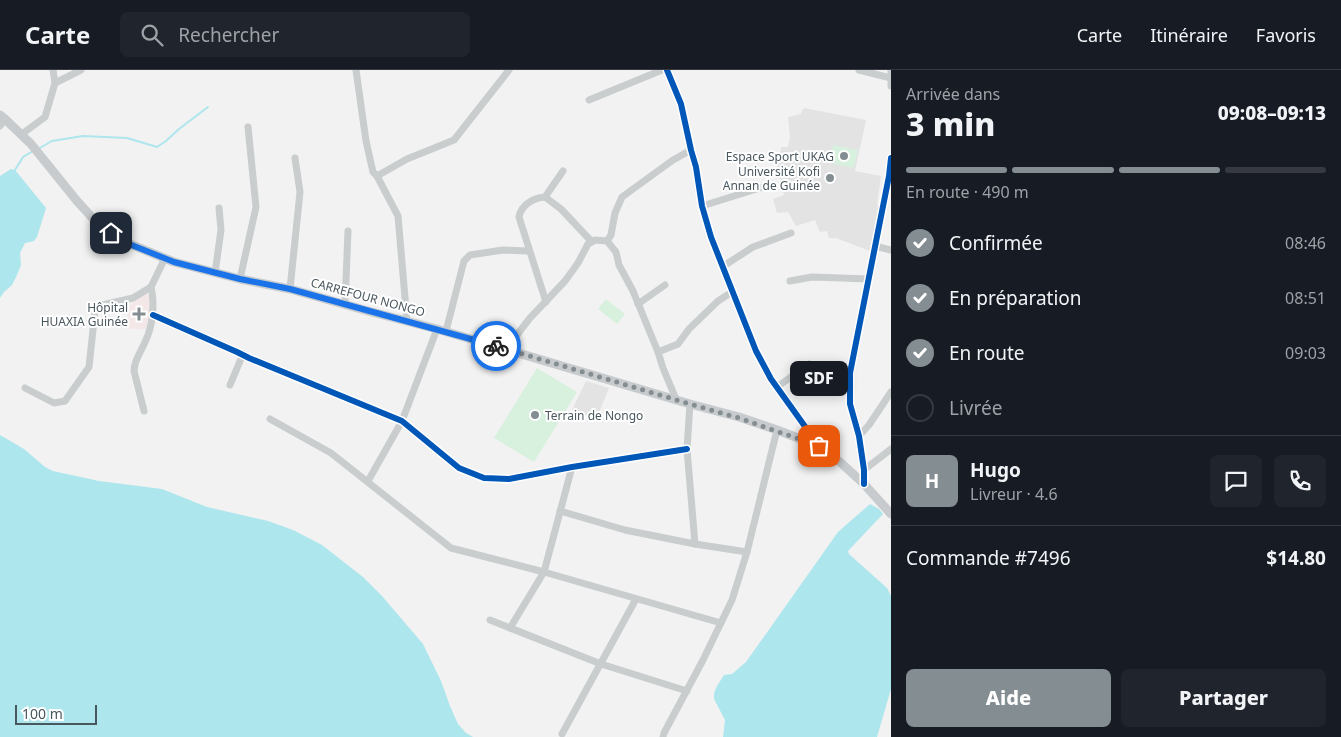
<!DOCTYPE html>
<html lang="fr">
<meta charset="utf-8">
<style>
body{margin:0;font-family:"Noto Sans",sans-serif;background:#20242c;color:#f1f3f6;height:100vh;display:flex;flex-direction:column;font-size:19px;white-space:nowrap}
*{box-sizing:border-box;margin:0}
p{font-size:16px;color:#9ea1a6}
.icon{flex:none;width:28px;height:28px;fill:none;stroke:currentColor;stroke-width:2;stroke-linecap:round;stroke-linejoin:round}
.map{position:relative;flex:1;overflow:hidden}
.details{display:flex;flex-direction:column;background:#171b24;width:450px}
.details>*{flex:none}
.scale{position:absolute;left:15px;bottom:12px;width:82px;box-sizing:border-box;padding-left:5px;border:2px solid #49575e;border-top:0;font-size:14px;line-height:18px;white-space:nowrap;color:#49575e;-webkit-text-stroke:4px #fff;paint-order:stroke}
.pin{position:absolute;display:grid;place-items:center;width:42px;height:42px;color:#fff;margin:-21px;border-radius:10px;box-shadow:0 2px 8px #0006}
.courier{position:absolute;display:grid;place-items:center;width:50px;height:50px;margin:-25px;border:4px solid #1a73e8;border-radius:50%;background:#fff;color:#222;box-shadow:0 1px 6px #0007}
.bubble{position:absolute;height:35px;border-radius:8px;background:#171b24;box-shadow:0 2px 12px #0003;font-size:16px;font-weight:800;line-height:35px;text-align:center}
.overview em{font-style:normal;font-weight:800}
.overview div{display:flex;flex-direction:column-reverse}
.overview{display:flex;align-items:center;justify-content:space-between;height:85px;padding:0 15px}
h1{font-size:32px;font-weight:800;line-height:38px}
.bar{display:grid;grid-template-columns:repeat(4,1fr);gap:8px 5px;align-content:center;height:60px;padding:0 15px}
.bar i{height:6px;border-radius:4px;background:#363941}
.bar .selected{background:#848d92}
.bar p{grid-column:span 4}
.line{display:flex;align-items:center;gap:12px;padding:0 15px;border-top:1px solid #363941}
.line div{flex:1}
.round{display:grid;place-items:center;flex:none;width:52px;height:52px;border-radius:8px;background:#20242c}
ol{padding:0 15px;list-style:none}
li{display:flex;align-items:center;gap:15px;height:55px}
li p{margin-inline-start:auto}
li .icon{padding:5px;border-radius:50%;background:#848d92;color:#fff;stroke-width:4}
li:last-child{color:#9ea1a6}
li i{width:28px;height:28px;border:2px solid #363941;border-radius:50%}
.button{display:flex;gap:10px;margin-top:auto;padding:10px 15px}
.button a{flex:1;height:58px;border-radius:8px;background:#848d92;color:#fff;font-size:20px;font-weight:800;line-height:58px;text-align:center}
.button a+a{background:#20242c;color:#f1f3f6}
header{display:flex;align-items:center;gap:30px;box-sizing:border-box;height:70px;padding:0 25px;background:#171b24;border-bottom:1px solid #363941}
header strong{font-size:24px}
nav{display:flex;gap:28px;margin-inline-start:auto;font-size:18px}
.search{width:350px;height:45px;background:#20242c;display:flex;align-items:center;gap:12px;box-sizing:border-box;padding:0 18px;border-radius:8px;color:#9ea1a6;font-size:19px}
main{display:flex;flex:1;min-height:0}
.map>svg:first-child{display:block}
.education{fill:#e4e3e4}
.medical{fill:#f4e7e7}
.green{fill:#d8f0de}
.water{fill:#ade6ec}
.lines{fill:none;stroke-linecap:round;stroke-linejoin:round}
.stream{stroke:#ade6ec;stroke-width:2}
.minor{stroke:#c9cdce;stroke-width:7}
.major{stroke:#c8cbcd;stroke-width:9}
.cycleway-casing{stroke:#fff;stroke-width:9}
.cycleway{stroke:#0057b8;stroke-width:6}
.done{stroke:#848d92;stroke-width:5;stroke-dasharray:0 9}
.route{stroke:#1a73e8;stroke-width:6}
.poi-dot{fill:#848d92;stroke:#fff;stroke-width:2}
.labels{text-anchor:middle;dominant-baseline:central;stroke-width:4;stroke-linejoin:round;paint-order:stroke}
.poi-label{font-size:12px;fill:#49575e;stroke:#fff;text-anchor:end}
.street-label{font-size:12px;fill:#49575e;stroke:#fff}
</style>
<header>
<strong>Carte</strong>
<div class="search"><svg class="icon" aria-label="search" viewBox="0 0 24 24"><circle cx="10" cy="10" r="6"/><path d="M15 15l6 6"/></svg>Rechercher</div>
<nav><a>Carte</a><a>Itinéraire</a><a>Favoris</a></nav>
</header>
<main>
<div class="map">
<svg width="891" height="667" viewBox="0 0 891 667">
<rect width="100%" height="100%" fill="#f2f2f2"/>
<g class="education">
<path d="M804,38L866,50L855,101L881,106L877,135L880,136L870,181L836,168H829L827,161L820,162L815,150L796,156L788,142L777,143L773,129L784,125L776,92H787L788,88L780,86L781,77H788L790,67L788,47L801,44L802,40Z"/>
<path d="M586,311L609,318L596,350L572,340Z"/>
</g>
<path class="medical" d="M146,224L150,225V249L146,259H130L126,239L137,229Z"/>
<g class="green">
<path d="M833,75L858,80L854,98L830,93Z"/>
<path d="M606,229L625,244L617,254L598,239Z"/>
<path d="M537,298L577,322L534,392L494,368Z"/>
</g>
<g class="water">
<path d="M11,99L15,100L46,138L37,167L34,171L25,173L20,183L21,195L17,205L12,215L4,222L0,228V106Z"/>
<path d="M0,365L24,379L45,397L53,401L99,411L162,419L207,437L268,451L293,460L322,475L363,507L382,526L423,574L441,611L450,636L458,654L466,663L473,667H0Z"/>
<path d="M870,434L879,439L883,444L848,481L849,484L887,518L891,526V619L877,667H723L725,650L714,629V623L717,616L724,605L732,604L746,592L838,462Z"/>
</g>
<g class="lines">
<g class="stream">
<path d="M38,79L52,71L83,66L127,68L157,77L166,71L179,59L208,37"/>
<path d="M15,100L23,87L33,81"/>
</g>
<g class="minor">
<path d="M53,0L55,13"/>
<path d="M356,0L366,71L373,102L377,106L398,146L407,251"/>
<path d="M667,0L681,34L691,80L696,97L702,136L711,167L756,281L771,309L819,376"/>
<path d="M859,0L891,8"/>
<path d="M891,0V16"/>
<path d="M589,30L662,0"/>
<path d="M0,56L5,49"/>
<path d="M22,64L45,47L55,13L81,0"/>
<path d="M377,106L407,89L454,70L509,0"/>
<path d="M545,127L563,101"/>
<path d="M702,136L763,117"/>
<path d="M607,171L611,165L615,143L622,127L673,90L691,80"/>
<path d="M875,176L891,180"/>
<path d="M722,197L753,177L791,163"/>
<path d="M215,203L221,160L219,138"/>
<path d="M240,209L256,137L248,57"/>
<path d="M790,211L812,207L869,209"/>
<path d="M290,219L300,122L295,88"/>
<path d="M546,232L519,147C521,135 533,128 545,127L561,139L592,172"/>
<path d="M638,234L665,215"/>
<path d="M345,235L348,161"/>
<path d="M153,245L237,282L249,288L402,351L459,398L484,408L509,409L572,397L687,379"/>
<path d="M446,261L464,191L470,185L503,180L529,181"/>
<path d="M510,280L516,266L530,248L565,211L578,193L588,174L595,170L607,171L616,182L619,195L633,221L658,282L663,298L676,329"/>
<path d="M658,282L678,274L689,259L718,231L732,222"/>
<path d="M230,315L243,284"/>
<path d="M777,317L809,294"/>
<path d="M25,318L54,333L65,331L89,297L95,241L98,236L133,228L151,217L165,188"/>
<path d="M690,334L687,379L695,474"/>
<path d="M144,341L134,301C134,290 141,282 145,272C153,256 155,234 151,217"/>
<path d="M270,349L331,383L451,478L544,502L721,553"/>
<path d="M859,366L869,355L891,322"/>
<path d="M864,400L891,379"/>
<path d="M368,411L402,351L437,259"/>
<path d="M864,414V400L859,366L850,334V303L889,106L891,88"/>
<path d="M560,441L625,460L695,474L747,482"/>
<path d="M490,550L601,594L687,621"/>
<path d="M510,558L544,502L572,397"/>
<path d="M562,664L636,529"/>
<path d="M663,667L664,663L703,590L732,530L747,482L777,360"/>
</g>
<path class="major" d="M0,45L5,49L31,74L77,131L98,154L125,172L174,192L240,209L290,219L368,241L437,259L690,334L739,347L777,360L819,376L840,392L864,414L891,444"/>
<g class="cycleway-casing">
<g id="cycleway">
<path d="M667,0L681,34L691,80L696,97L702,136L711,167L756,281L771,309L819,376"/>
<path d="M153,245L237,282L249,288L402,351L459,398L484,408L509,409L572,397L687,379"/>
<path d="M864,414V400L859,366L850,334V303L889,106L891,88"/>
</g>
</g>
<use href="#cycleway" class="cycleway"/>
</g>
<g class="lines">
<path class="done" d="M496,276L690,334L739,348L819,376"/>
<path class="route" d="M111,163L124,172L174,192L240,209L290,219L496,276"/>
</g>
<g class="poi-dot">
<circle cx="844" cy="86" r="5"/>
<circle cx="830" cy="108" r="5"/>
<path d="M136.5 236.5h5v5h5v5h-5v5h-5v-5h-5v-5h5z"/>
<circle cx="535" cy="345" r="5"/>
</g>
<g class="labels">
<g class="poi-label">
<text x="834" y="86">Espace Sport UKAG</text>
<text x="820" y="101">Université Kofi<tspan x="820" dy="14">Annan de Guinée</tspan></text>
<text x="128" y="237">Hôpital<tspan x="128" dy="14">HUAXIA Guinée</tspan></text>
<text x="545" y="345" text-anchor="start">Terrain de Nongo</text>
</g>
<g class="street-label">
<text transform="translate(368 227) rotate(15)">CARREFOUR NONGO</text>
</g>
</g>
</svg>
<div class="scale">100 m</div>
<div class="pin" style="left:819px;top:376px;background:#ea580c"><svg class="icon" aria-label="bag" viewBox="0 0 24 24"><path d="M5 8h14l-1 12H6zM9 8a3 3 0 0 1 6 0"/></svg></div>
<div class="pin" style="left:111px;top:163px;background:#1f2937"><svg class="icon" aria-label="home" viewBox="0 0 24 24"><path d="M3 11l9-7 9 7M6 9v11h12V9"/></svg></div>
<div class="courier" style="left:496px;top:276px"><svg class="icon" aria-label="bike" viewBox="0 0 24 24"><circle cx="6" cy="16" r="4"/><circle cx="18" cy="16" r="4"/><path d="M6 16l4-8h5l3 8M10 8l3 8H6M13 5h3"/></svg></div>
<div class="bubble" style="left:790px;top:291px;width:58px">SDF</div>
</div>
<section class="details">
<div class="overview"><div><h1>3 min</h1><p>Arrivée dans</p></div><em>09:08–09:13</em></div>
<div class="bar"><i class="selected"></i><i class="selected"></i><i class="selected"></i><i></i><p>En route · 490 m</p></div>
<ol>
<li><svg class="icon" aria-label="check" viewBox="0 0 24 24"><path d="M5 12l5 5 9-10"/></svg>Confirmée<p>08:46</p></li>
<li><svg class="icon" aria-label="check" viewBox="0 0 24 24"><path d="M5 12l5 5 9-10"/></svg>En préparation<p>08:51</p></li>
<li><svg class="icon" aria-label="check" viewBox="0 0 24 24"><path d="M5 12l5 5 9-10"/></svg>En route<p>09:03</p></li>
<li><i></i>Livrée</li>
</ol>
<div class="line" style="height:90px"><b class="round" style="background:#848d92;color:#fff">H</b><div><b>Hugo</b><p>Livreur · 4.6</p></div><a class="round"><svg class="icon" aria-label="chat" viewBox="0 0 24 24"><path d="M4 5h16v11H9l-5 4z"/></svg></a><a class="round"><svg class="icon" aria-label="phone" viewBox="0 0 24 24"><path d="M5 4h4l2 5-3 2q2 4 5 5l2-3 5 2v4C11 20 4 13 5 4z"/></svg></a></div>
<div class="line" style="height:65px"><div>Commande #7496</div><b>$14.80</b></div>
<div class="button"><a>Aide</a><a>Partager</a></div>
</section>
</main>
